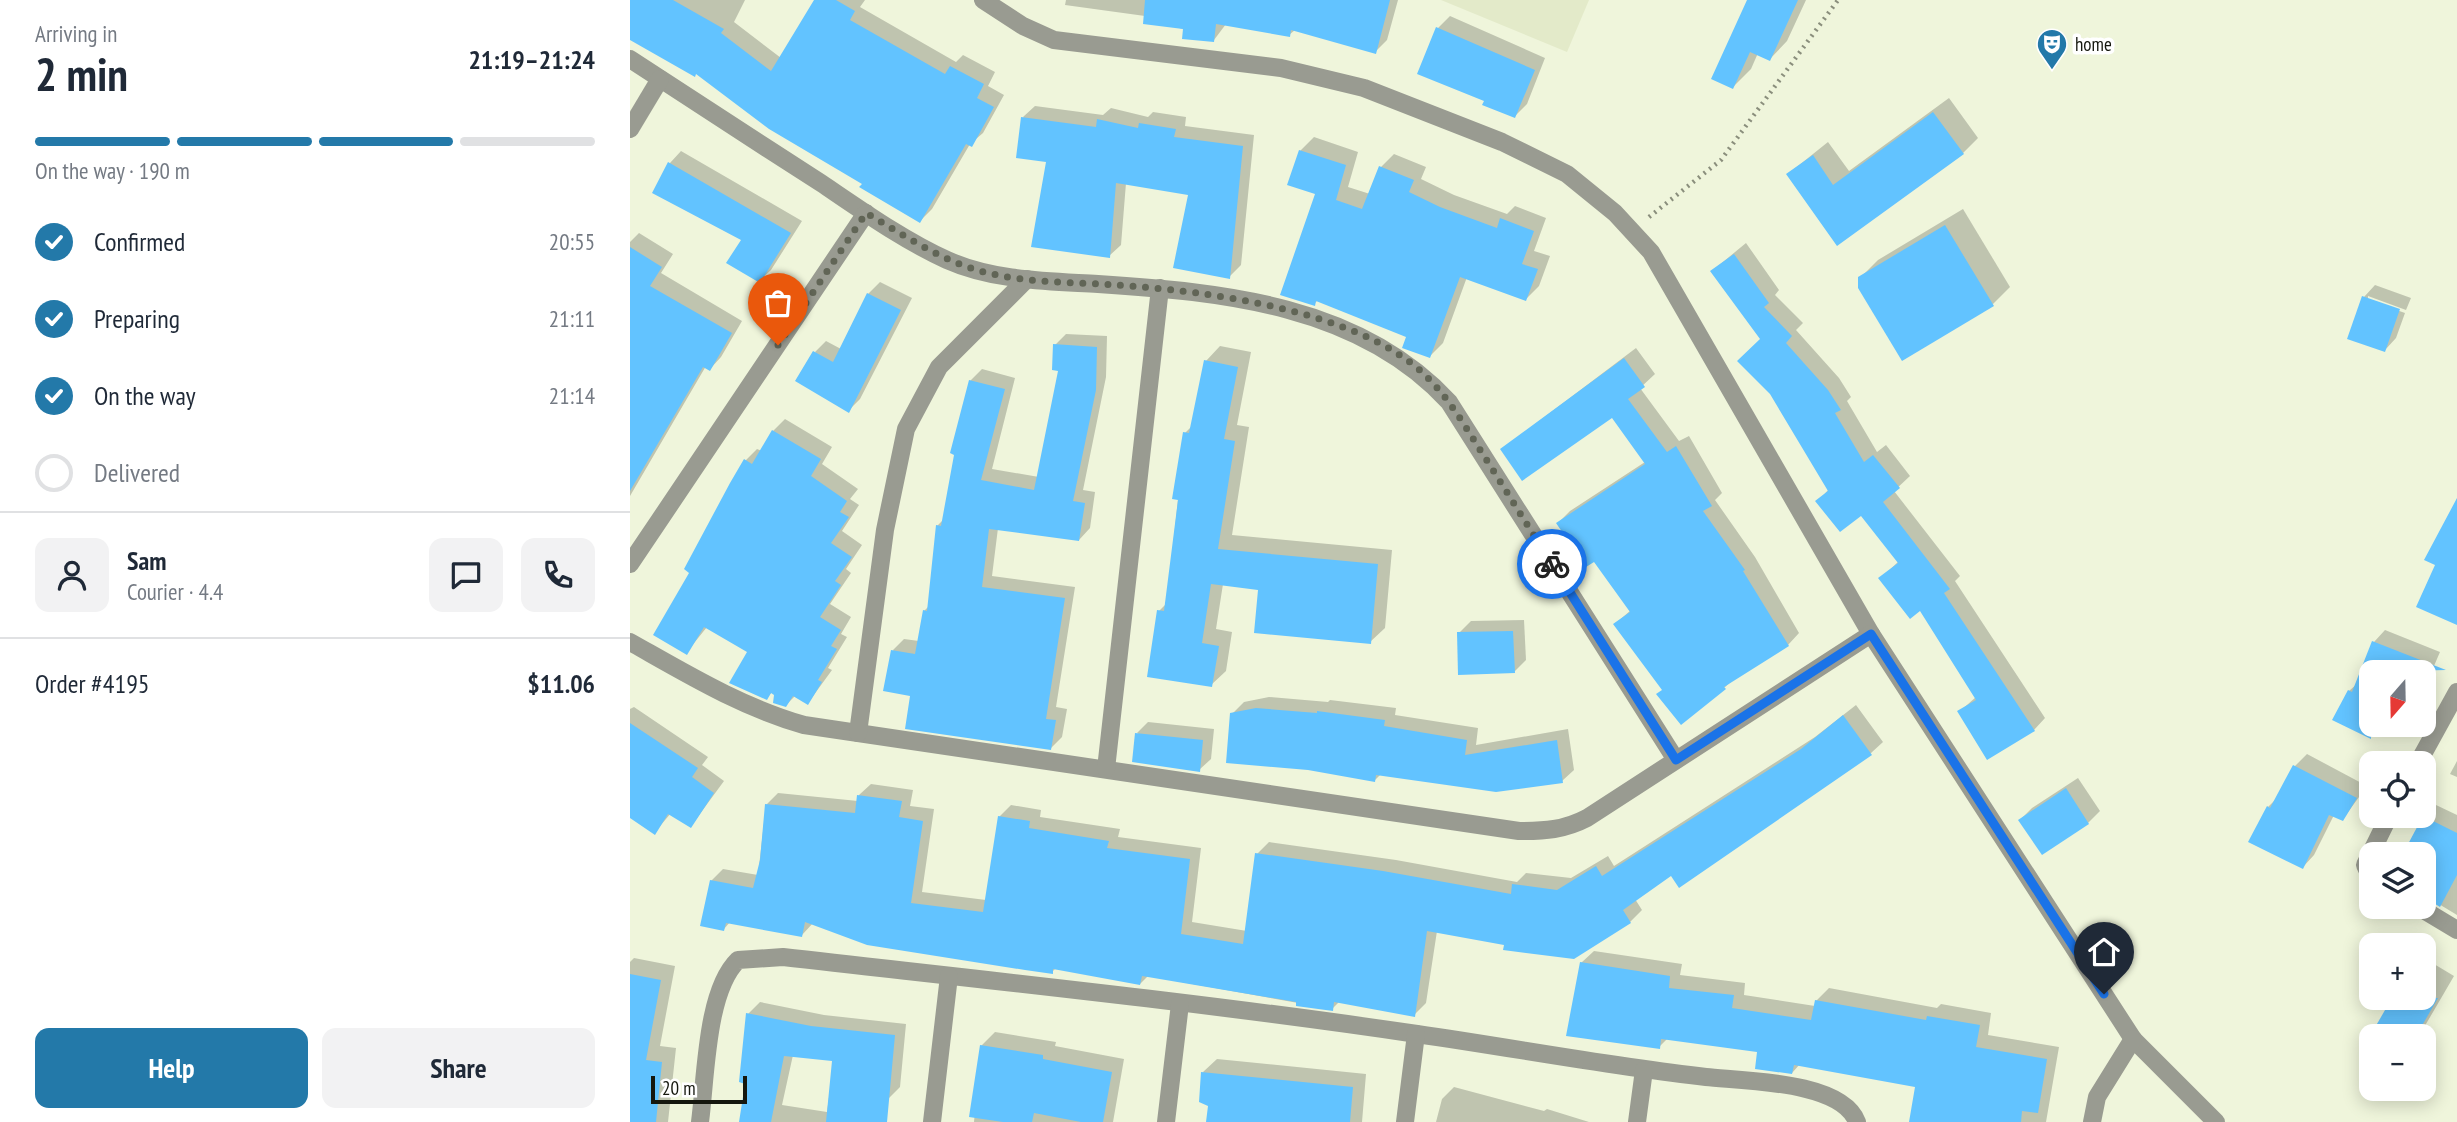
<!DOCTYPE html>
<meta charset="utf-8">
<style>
body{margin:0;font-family:"PT Sans Narrow",sans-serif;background:#f2f2f3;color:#1f2937;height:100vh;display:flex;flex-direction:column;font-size:26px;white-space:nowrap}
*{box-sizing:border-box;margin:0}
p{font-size:23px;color:#747a83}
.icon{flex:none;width:38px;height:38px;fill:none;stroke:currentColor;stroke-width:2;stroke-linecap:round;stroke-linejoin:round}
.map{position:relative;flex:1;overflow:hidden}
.sheet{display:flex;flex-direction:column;background:#fff;width:630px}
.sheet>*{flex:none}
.needle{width:46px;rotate:200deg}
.buttons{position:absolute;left:1729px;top:660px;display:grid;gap:14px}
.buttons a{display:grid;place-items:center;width:77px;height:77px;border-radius:14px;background:#fff;box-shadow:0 4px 18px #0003;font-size:35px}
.scale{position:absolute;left:21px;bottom:18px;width:96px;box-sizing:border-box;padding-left:7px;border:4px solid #15170e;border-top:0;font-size:19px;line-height:24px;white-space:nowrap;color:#15170e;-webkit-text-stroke:5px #fff;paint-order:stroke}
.pin{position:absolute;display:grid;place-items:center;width:60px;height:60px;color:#fff;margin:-72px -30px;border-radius:50% 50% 50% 0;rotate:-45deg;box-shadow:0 0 7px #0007}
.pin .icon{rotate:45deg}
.courier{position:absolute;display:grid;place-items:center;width:70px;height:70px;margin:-35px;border:5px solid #1a73e8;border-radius:50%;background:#fff;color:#222;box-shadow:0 2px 9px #0007}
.summary em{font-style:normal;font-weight:800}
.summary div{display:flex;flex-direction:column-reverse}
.summary{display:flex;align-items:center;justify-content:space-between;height:119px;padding:0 35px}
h1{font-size:46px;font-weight:800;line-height:52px}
.bar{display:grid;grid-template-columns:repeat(4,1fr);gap:10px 7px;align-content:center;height:84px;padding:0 35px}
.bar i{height:9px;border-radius:5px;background:#e0e1e3}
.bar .active{background:#2379a9}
.bar p{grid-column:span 4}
.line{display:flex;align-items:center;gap:18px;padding:0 35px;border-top:2px solid #e0e1e3}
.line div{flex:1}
.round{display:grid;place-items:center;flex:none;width:74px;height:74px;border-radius:14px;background:#f2f2f3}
ol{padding:0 35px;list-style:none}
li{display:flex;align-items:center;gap:21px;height:77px}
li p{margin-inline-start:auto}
li .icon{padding:7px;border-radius:50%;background:#2379a9;color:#fff;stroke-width:4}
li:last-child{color:#747a83}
li i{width:38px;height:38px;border:4px solid #e0e1e3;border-radius:50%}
.action{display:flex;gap:14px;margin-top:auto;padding:14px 35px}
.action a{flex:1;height:80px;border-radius:14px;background:#2379a9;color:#fff;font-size:28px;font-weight:800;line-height:80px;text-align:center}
.action a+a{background:#f2f2f3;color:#1f2937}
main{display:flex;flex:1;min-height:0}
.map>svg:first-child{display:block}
.built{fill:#e3eac9}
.shadow{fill:#0003;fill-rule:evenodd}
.building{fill:#62c3ff}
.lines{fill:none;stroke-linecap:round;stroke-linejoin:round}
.path{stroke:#8a8e7c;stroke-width:4.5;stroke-dasharray:2 5;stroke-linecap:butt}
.minor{stroke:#999b91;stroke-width:18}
.done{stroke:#616556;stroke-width:7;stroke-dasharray:0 12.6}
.route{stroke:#1a73e8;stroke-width:9}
.labels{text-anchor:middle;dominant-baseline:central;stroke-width:7;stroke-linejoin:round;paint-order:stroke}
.poi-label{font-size:19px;fill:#15170e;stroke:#fff;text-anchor:start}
</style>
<main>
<section class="sheet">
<div class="summary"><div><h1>2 min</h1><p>Arriving in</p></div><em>21:19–21:24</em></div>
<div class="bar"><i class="active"></i><i class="active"></i><i class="active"></i><i></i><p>On the way · 190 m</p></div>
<ol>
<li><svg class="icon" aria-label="check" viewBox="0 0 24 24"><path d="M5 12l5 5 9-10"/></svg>Confirmed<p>20:55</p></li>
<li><svg class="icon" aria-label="check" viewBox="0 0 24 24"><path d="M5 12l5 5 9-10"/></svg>Preparing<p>21:11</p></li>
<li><svg class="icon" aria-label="check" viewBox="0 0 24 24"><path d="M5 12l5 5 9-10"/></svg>On the way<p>21:14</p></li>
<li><i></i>Delivered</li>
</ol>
<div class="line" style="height:126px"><a class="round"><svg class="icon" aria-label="person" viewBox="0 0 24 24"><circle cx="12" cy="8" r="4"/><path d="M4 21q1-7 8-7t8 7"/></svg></a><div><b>Sam</b><p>Courier · 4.4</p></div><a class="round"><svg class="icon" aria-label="chat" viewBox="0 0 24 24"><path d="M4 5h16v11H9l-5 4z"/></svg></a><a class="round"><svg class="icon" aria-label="phone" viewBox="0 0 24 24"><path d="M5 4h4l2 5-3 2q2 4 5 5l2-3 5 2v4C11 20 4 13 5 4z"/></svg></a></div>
<div class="line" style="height:91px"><div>Order #4195</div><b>$11.06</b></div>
<div class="action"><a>Help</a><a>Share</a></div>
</section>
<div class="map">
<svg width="1827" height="1122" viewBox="0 0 1827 1122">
<rect width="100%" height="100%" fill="#eff5db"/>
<path class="built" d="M811,0H959L937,52Z"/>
<g class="shadow">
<path d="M0,0H115L104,22L151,58L186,0H235L230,7L326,62L333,55L365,72L358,86L374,95L353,133L340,144L302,209L290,221L67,72L0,36Z"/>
<path d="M436,0H768L757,40L745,52L665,30L659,35L596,24L584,40L515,16L435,5Z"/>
<path d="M1119,0H1176L1157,41L1140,59L1128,53L1121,69L1103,87Z"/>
<path d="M820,16L915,58L897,104L885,116L856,100L789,73L808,28Z"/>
<path d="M1319,98L1348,138L1333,153L1208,244L1158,174L1198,142L1219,171Z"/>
<path d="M405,106L473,115L481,108L518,117L523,112L556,117L555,126L624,135L611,265L599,277L560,193L496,183L491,245L479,256L393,117Z"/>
<path d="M684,137L728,152L718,187L740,194L751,167L764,154L796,167L791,179L824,195L877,214L885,206L916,218L904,251L920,256L909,286L896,299L837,277L813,343L800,356L779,336L688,300L684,304L687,193L670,151Z"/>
<path d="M51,151L172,221L141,270L129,281L113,239L25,192L40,163Z"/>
<path d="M1333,209L1380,287L1363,304L1230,278L1248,260Z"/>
<path d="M9,233L43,254L31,273L112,321L91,357L80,369L76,366L0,496V242Z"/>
<path d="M1116,243L1149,290L1145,295L1173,323L1166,330L1209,378L1221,397L1217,401L1247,452L1256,445L1280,476L1264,491L1330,576L1325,581L1415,718L1404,730L1329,712L1346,697L1291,609L1251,578L1269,561L1231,513L1188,501L1199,489L1132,339L1082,271Z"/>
<path d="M250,282L282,298L230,399L218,411L185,352L196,341L211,349L238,294Z"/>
<path d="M1745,285L1781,298L1776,310L1738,296V300L1775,313L1766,338L1755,350L1734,297Z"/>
<path d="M436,334L477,336L476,377L453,490L465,492L460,528L449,540L368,528L362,576L445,587L426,707L437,709L432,737L421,748L282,694L263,650L274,639L289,641L294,611L299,606L307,526L314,519L340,381L352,369L385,378L362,469L409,477L430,369L425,345Z"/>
<path d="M590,346L621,352L607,425L619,427L602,535L762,550L755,628L740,642L629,589L593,584L586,629L602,632L596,671L581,685L529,611L537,603L555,433L563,425L576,361Z"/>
<path d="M1006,348L1025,374L1010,388L1049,441L1059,436L1092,493L1085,500L1125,557L1169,633L1158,645L1104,679L1094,688L1033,689L985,624L1001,610L964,560L928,523L940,511L1015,462L982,415L872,449Z"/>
<path d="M155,419L202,447L192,464L228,489L220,499L229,505L212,531L232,545L216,569L221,573L200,604L221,617L211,634L217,637L198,668L202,670L178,703L165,696L156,705L142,692L137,698L119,651L77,627L56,653L62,572L116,460L127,449L132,451L143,431Z"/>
<path d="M894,620L896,660L884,672L829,633L841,621Z"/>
<path d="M1755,630L1810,652L1794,689V672H1741V724H1764L1757,732L1745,726L1736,734L1719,691L1728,683L1744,642Z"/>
<path d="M639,697L698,702L700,700L766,708L765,715L848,728L846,745L938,729L944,770L932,781L751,774L745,780L602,714L614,702Z"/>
<path d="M1226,705L1253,742L1241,753L1049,886L1041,874L1005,899L1012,910L1000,922L943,957L807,931L796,1003L784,1015L710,1001L702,1009L518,976L510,984L426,968L422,972L183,923L172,935L100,922L94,929L81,881L93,869L128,875L136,805L148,793L228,801L229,795L241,784L283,790L280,806L304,809L292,892L356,900L369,817L381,805L411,810L410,817L490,829L488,837L571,848L562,922L617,931L627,854L639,842L766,860L887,882L896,873L941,878L978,856L984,866L1185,737Z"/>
<path d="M4,707L78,757L72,765L94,781L61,826L41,813L25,832L0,816V709Z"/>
<path d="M518,722L584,729L581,759L569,770L507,733Z"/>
<path d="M1677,754L1737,786L1713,819L1704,815L1684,855L1673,867L1638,807L1648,797L1665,766Z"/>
<path d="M1827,761V777L1820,774Z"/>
<path d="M1448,778L1470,811L1458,823L1390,820L1402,808Z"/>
<path d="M1806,805L1827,815V915L1794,895V854H1776L1794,816Z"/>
<path d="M964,951L1052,964L1050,975L1115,983L1114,995L1185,1006L1186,1001L1199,988L1307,1008L1311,1004L1361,1013L1358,1035L1429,1047L1416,1122H1280L1287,1086L1170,1064L1162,1073L1129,1050L1038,1038L1029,1047L951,963Z"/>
<path d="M4,958L45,966L30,1046L46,1048L38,1122H0V962Z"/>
<path d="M1794,958L1824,976L1789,1036H1742L1765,998H1794Z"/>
<path d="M130,1002L194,1015L276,1024L270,1087L258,1099L253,1122H110L117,1082L118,1014ZM163,1055L204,1060L197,1112L152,1105Z"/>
<path d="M365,1032L426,1042L425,1046L494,1059L483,1122H344L351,1046Z"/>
<path d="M587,1059L736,1074L732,1122H578L580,1104L573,1072Z"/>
<path d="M824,1087L914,1111L917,1109L959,1122H806L812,1099Z"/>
</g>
<g class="building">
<path d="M0,0H43L94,29L91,33L141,71L184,0H206L225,11L220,20L315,74L320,66L354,84L347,98L364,107L342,147L336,144L290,223L229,187L232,184L139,129L66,74L65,77L0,40Z"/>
<path d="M515,0H760L746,54L661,30L660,37L586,24L584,42L552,39L553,29L513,24Z"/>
<path d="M1117,0H1168L1140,61L1120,52L1103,89L1081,79Z"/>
<path d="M806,27L905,70L885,118L852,105L854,101L787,74Z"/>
<path d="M1303,112L1334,154L1207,246L1156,174L1183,155L1203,185Z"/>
<path d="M391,117L466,127L467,119L508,128L509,123L546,129L544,137L613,146L600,279L543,268L558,195L486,183L480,258L401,247L416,162L386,158Z"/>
<path d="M669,150L716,165L706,200L732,209L749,166L784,180L779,192L810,207L867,228L870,218L904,231L892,264L908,269L896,301L830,277L800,358L772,348L776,337L686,301L685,306L650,295L685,194L657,185Z"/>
<path d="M38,162L161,233L130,283L96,263L111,240L22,193Z"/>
<path d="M1315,225L1364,306L1272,361L1228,288V277Z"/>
<path d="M0,247L32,267L20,286L102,333L80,371L73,367L0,491Z"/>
<path d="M1104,254L1139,303L1134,307L1162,336L1156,343L1198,390L1211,410L1205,413L1234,462L1243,455L1270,488L1253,502L1320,589L1314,593L1405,731L1357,760L1327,711L1346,700L1290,611L1280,619L1248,578L1268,563L1231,516L1210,532L1185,501L1198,491L1140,394L1107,361L1130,339L1080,271Z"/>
<path d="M237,293L271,310L219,413L165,381L183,351L203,362Z"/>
<path d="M1732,296L1770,309L1755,352L1717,339Z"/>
<path d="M423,344L467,347L466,390L443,501L455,503L449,541L359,529L352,587L435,598L416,719L426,720L421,750L275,729L280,696L253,691L261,650L285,654L293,610L297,611L306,525L311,526L324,455L320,453L339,380L375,389L351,480L404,490L428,371L422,370Z"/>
<path d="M994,358L1015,387L998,399L1037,452L1046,446L1082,506L1073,511L1115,570L1113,571L1159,646L1094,687L1096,689L1051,725L1026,694L1032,690L983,624L1000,612L964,562L956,567L926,523L1015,464L982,418L892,481L870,449Z"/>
<path d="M574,360L608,367L594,439L605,441L588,549L748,564L741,644L624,633L628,590L581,584L572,643L589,646L582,687L517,677L527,610L534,611L548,500L542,499L553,432L559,433Z"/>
<path d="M142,430L191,459L181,476L217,501L210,512L219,517L201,543L222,557L205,581L211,585L190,617L211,630L201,646L207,649L188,680L192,682L178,705L163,696L156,707L143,703L144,695L141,693L137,700L99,683L117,652L74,627L57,655L23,635L59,573L54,569L100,483L114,459L122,464Z"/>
<path d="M1827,498V625L1786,607L1805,565L1794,560Z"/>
<path d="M883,631L885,673L828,675L827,632Z"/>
<path d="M1742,641L1816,670L1741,672V739L1702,720L1718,690L1722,692Z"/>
<path d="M626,708L687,713V711L755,720L754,726L837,740L835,755L927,740L933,783L866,792L746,775L745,782L678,770L596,763L600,713Z"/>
<path d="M1213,715L1242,755L1049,888L1041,876L993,910L1001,923L944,959L873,950L874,945L797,931L785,1017L704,1002L703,1011L666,1006V1002L512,976L510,985L423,969V974L395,970L237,945L175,922L172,937L96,923L94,931L70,926L80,880L123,888L130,860L135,804L225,813L227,795L272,801L269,817L293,821L281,903L353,912L368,816L400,821L399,828L479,841L477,848L560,859L551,934L613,944L625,853L753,871L881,894L882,884L927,890L966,866L972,876L1171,749Z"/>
<path d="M0,723L68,768L62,777L84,793L61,828L38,814L25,835L0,818Z"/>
<path d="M505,733L573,740L570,772L502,762Z"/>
<path d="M1663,765L1727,798L1713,821L1699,815L1673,869L1618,842L1637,806L1640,808Z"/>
<path d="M1436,788L1459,824L1412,855L1388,820Z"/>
<path d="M1793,816L1827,833V875L1810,907L1794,897V854L1777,846Z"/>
<path d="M950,962L1040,976L1039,988L1104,995L1102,1008L1181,1020L1185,1000L1296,1020L1297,1016L1350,1025L1346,1047L1417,1059L1408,1113L1392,1111L1391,1122H1279L1285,1087L1164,1065L1162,1074L1125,1069L1127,1052L1031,1039L1030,1049L936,1036Z"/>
<path d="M0,974L31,980L16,1060L32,1062L26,1122H0Z"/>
<path d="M1762,998H1808L1786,1036H1740Z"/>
<path d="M116,1013L181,1026L265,1035L257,1122H196L202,1061L154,1056L141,1122H109L115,1084L109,1082Z"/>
<path d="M350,1045L413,1055V1059L482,1072L473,1122H451L404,1113L402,1122H373L339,1117Z"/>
<path d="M571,1072L723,1087L720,1122H576L578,1106L569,1102Z"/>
</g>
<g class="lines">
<path class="path" d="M1019,217L1091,160L1208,0"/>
<g class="minor">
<path d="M353,0L393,26L424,40L651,68L734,88L872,142L937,174L985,213L1021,252L1241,634L1503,1039L1586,1122"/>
<path d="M0,59C63,100 127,142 191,183C231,210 273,240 317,260C364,281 418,281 468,284C593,292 730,305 819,402L1046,760"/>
<path d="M0,129L30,79"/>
<path d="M0,564L236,213"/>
<path d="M0,642C57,674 111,707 174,725L889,831C915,831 934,830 957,818L1241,634"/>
<path d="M228,733L255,530L276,429L309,367L397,279"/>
<path d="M1788,763L1827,692"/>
<path d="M476,769L530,288"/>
<path d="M1741,878L1735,865L1759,816"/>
<path d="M1787,906L1827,930"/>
<path d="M70,1122C76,1077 76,991 108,960L153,957C364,981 577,1003 787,1034C884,1048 979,1066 1076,1077C1115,1081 1212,1081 1227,1122"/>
<path d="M302,1122L319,976"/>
<path d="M536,1122L550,1004"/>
<path d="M775,1122L786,1034"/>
<path d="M1007,1122L1014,1070"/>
<path d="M1462,1122L1467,1097L1503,1039"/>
</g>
</g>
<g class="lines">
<path class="done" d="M148,345L236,213C274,235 311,261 354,272C396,283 442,282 486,285C576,291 728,310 795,375C820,399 836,428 854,456C877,492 899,528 922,564"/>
<path class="route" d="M922,564L1046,760L1241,634L1474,994"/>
</g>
<defs>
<g id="theatre-pin" transform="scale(1.575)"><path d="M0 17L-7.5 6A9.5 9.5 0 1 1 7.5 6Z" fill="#2379a9" stroke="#fff"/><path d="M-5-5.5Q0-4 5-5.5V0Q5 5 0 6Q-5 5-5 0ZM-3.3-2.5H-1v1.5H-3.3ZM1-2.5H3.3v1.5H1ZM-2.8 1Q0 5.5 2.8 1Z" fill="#fff"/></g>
</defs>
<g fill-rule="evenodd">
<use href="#theatre-pin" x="1422" y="44"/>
</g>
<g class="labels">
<g class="poi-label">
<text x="1445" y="44">home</text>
</g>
</g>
</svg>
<div class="buttons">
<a><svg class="needle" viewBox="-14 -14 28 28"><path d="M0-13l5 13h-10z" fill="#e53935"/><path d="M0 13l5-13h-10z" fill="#747a83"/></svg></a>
<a><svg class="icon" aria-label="locate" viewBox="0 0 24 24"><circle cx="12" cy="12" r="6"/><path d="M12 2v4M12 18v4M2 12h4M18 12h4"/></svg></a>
<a><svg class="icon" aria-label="layers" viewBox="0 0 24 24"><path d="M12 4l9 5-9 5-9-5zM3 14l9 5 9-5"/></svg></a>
<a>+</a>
<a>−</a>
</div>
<div class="scale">20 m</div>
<div class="pin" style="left:148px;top:345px;background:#ea580c"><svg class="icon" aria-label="bag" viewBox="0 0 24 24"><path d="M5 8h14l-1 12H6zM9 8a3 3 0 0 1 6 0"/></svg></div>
<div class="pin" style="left:1474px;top:994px;background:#1f2937"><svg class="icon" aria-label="home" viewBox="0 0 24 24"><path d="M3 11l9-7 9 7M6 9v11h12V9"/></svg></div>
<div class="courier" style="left:922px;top:564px"><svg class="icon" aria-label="bike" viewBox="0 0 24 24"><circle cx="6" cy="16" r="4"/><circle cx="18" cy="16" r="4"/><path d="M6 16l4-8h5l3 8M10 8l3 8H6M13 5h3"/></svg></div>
</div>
</main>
